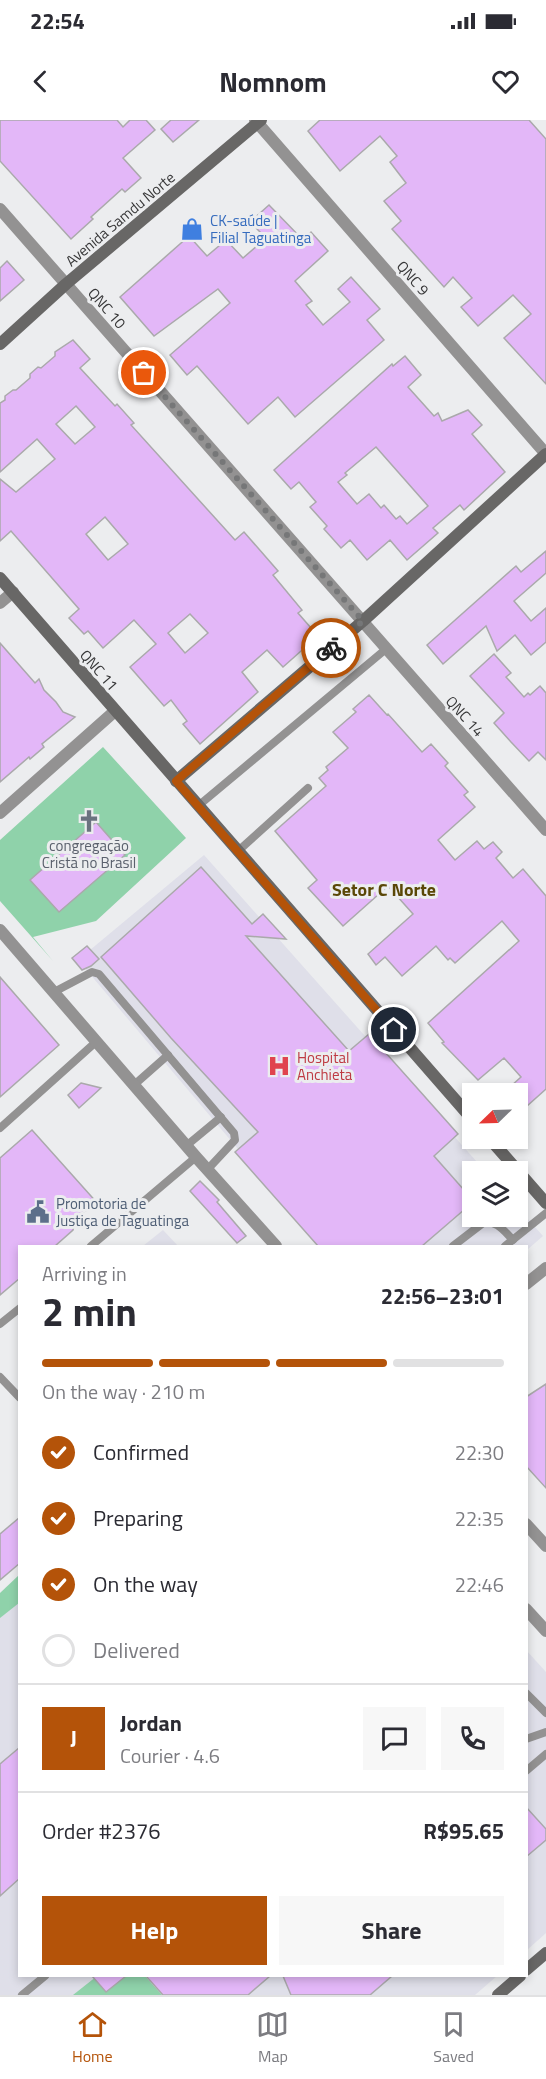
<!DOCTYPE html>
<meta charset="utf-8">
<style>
body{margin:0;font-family:"Titillium Web",sans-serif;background:#f7f7f7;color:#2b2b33;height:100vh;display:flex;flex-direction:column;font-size:22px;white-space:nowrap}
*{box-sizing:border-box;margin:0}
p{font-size:20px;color:#7c7c81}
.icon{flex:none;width:33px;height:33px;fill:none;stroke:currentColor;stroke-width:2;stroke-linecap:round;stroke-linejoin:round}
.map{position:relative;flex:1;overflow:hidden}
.sheet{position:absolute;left:18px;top:1125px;width:510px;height:732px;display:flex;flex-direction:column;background:#fff;border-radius:0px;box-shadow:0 3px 9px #0003}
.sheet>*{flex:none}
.needle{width:39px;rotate:247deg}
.fabs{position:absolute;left:462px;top:963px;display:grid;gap:12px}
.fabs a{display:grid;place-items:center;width:66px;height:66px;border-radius:0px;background:#fff;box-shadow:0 3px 9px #0003;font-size:30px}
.pin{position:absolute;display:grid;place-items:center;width:51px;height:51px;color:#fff;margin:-26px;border:3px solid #fff;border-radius:50%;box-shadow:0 2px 6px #0007}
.courier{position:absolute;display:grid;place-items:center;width:60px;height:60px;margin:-30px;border:4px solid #b45309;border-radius:50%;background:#fff;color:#222;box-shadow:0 2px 8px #0007}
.summary em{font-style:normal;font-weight:700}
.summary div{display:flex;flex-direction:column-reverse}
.summary{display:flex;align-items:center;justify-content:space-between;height:102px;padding:0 24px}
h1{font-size:39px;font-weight:700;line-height:45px}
.bar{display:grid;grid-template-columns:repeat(4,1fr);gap:9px 6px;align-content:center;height:72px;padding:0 24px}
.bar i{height:8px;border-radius:4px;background:#e1e1e2}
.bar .current{background:#b45309}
.bar p{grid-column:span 4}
.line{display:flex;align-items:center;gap:15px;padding:0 24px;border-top:2px solid #e1e1e2}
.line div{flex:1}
.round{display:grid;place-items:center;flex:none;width:63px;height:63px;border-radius:0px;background:#f7f7f7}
ol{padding:0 24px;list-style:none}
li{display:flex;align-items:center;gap:18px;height:66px}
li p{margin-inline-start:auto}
li .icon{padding:6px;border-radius:50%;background:#b45309;color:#fff;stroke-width:4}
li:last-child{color:#7c7c81}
li i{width:33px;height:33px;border:3px solid #e1e1e2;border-radius:50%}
.action{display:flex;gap:12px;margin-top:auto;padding:12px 24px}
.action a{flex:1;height:69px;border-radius:0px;background:#b45309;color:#fff;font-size:24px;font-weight:700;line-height:69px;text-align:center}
.action a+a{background:#f7f7f7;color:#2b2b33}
.status{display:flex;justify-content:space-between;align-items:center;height:42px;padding:0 30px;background:#fff;direction:ltr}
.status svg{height:16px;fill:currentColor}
header{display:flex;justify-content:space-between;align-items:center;height:78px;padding:0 24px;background:#fff;font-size:27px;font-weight:700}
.tabs{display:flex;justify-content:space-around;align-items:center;height:84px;border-top:2px solid #e1e1e2;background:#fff;font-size:16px;color:#7c7c81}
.tabs a{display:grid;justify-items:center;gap:3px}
.tabs .current{color:#b45309}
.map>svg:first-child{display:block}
.built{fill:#dfdfe9}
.green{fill:#8fd2aa}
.building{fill:#e3b7f8;stroke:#aaa9ab;stroke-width:1.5;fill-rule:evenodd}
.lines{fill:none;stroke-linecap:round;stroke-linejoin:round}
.lane{stroke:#939292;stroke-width:8}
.street{stroke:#939292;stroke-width:12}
.secondary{stroke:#686766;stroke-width:12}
.done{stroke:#767778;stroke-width:6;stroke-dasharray:0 10.8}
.route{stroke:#b45309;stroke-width:8}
.labels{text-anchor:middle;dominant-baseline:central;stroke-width:6;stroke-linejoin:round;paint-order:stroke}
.street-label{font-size:15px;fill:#373738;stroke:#ecedef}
.shop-label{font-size:15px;fill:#366cbe;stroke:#ecedef;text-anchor:start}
.worship-label{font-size:15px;fill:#5b616d;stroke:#ecedef}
.health-label{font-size:15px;fill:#be3a42;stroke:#ecedef;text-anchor:start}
.service-label{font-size:15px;fill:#4e5e75;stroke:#ecedef;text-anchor:start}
.quarter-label{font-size:18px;font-weight:bold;fill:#5a4706;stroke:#ecedef}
</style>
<div class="status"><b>22:54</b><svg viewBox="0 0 49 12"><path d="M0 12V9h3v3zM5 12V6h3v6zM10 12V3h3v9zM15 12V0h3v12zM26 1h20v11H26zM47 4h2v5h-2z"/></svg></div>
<header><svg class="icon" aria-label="back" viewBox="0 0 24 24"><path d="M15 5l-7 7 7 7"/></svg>Nomnom<svg class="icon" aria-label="heart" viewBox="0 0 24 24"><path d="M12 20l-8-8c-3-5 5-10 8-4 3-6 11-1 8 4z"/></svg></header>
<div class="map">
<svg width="546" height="1875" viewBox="0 0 546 1875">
<rect width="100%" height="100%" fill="#ecedef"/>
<g class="built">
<path d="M204,735L485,1051L472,1052V1096H518V1088L543,1116L527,1130L526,1126H320L78,840Z"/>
<path d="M163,1110L178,1126H143Z"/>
<path d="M19,1475L20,1856H497L475,1875H0V1493Z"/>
<path d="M526,1530L546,1552V1813L527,1830Z"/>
</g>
<g class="green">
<path d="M103,627L186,718L96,801L33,817L53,841L0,781V720Z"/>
<path d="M19,1455V1483L0,1498V1473Z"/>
<path d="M97,1856H145L162,1875H73Z"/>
</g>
<g class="building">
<path d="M0,0H117L123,7L130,0H146L155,10L123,38L141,58L125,72L122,69L91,97L93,99L71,119L0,41Z"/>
<path d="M171,0H199L173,22L161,9Z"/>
<path d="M320,0H529L546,19V264L504,218L531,194L513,175L478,206L461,187L472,178L453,157L444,167L392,109L401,101L384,81L406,63L390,42L397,36L380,16L340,51L308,11Z"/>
<path d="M269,85L303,120L311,112L328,131L295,161L312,181L306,185L323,205L350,182L338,169L351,157L380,189L367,200L384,220L295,297L278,277L248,304L197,246L187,255L170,235L230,183L218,169L154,216L120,177L189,116L207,136L226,120L243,138L266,118L250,102Z"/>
<path d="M7,141L24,160L0,181V148Z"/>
<path d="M73,220L90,239L80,248L115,286L117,284L134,303L131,305L235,420L244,412L278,451L273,455L302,490L298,493L318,516L283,547L267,530L242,552L258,572L200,624L183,604L187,601L171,580L164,586L130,547L156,524L134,500L103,528L88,511L84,514L69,498L79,489L11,411L0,421V359L16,372L55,339L37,319L0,352V283L5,280V276L13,270H16L30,258V254L38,247L41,248L55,236V232ZM76,286L95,307L75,324L56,304ZM105,397L128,424L108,440L86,414ZM190,494L208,513L185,533L168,513Z"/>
<path d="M405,236L421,255L408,267L434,296L438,293L442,301L468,290L482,305L472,314L505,352L464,390L460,385L433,408L438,413L407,440L390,420L367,440L350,420L341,428L324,409L327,406L310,387L316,382L299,362L291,369L274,350L392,244L393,246ZM376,327L428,386L407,404L400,396L396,399L384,385L381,388L369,374L357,384L338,362L347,355L345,353Z"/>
<path d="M546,431V453L514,481L531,501L546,488V522L531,535L515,515L497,531L486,506L443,544L427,525L516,446L521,452Z"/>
<path d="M0,523L35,563L39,559L44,570L56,582L63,592L75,597L42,624L44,627L30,639L29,637L0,662Z"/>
<path d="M494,534L511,553L506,557L524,577L528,573L530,575L540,566L546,573V640L538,632L529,641L511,622L494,603L504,593L470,556Z"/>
<path d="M369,575L387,595L388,594L422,632L431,624L448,643L445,646L468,672L464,675L475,687L438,720L455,740L477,721L484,729L493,722L502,732L496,738L513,758L523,749L546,776V969L518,994V974H502L521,957L504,938L478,960L442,923L444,922L428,903L519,821L502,801L455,843L450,838L448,840L436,826L402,856L385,837L376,845L368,834L413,794L388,766L343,806L308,768L317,760L275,711L326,666L319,658L328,650L326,647L348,628L333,612L356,592L353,589Z"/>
<path d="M96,702L125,735L59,792L30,760Z"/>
<path d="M201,747L252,804L263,794L286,819L246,816L349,931L369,914L458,1014L434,1036L472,1079V1083L422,1126H318L235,1032L258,1012L171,918L101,837Z"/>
<path d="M87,826L99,839L91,846L82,850L72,838Z"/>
<path d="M0,857L59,925L0,977Z"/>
<path d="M81,963L101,968L79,988L68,975Z"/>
<path d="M32,1010L99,1085L76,1095L73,1110L55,1126H20V1158L0,1175V1038Z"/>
<path d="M200,1061L219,1080L217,1082L246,1116L237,1123L190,1071Z"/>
<path d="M546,1264V1368L526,1346V1277Z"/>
<path d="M20,1397V1443L0,1460V1414Z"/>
<path d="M20,1627V1758L0,1776V1644Z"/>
<path d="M526,1687L546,1709V1720L526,1737Z"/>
<path d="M92,1856H126L106,1872Z"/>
<path d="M146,1856H270L248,1875H163Z"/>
<path d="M283,1856H392L370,1875H291Z"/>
</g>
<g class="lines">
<g class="lane">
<path d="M198,686L386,529"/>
<path d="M237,732L308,668"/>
<path d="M54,872L92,852L99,854L234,1013L235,1020L207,1050"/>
<path d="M134,965L168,935"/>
<path d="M0,1008L97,921"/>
<path d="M186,1026L221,997"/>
<path d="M91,1126L196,1037"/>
<path d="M453,1126L483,1103C497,1100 504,1111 513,1120"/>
<path d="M505,1126L546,1093"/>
<path d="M0,1204L20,1188"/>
<path d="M0,1257L20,1278"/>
<path d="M526,1573L546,1593"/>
<path d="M526,1619L546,1612"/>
<path d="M526,1651L546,1634"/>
<path d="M22,1875L45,1856"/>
</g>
<g class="street">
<path d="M255,0L546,334"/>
<path d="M0,89L546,710"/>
<path d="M0,483L13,472"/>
<path d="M0,693L115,591"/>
<path d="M0,810L196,1037L276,1126"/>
<path d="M526,1164L546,1148"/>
<path d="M526,1404L546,1426"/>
<path d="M526,1489L546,1511"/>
</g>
<g class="secondary">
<path d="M0,224L66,164L261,0"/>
<path d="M0,458L472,999"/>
<path d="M176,661L363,501L546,334"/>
<path d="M489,1018L546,1083"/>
<path d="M526,1850L546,1833"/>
<path d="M498,1875L520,1856"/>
</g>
</g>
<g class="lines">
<path class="done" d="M144,253L363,501L331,528"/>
<path class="route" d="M331,528L176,661L394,910"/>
</g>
<defs>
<g id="shop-bare" transform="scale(1.8)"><path d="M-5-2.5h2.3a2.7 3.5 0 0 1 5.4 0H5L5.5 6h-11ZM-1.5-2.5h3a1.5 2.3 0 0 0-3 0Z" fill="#3f7fe0" stroke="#ecedef" stroke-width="2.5" paint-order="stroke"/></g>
<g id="church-bare" transform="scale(1.8)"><path d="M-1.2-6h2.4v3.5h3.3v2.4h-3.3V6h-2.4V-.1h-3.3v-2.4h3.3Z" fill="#6b7280" stroke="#ecedef" stroke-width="2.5" paint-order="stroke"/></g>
<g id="hospital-bare" transform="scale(1.8)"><path d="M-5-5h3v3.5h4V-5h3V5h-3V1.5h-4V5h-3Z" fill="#e0444e" stroke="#ecedef" stroke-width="2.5" paint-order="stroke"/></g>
<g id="civic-bare" transform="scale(1.8)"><path d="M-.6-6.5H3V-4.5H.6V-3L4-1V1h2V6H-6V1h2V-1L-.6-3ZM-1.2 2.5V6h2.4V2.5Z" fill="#5c6f8a" stroke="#ecedef" stroke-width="2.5" paint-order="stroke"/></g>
</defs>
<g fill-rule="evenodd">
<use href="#shop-bare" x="192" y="109"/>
<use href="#church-bare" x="89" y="701"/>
<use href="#hospital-bare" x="279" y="946"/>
<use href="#civic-bare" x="38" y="1092"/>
</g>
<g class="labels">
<g class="street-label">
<text transform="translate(120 99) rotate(-40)">Avenida Samdu Norte</text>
<text transform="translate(413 158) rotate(49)">QNC 9</text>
<text transform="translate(107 188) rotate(49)">QNC 10</text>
<text transform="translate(99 550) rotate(49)">QNC 11</text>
<text transform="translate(465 596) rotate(48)">QNC 14</text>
</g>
<g class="shop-label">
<text x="210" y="100">CK-saúde |<tspan x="210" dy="17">Filial Taguatinga</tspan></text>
</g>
<g class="worship-label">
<text x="89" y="725">congregação<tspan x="89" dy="17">Cristã no Brasil</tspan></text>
</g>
<g class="health-label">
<text x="297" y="937">Hospital<tspan x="297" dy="17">Anchieta</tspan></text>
</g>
<g class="service-label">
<text x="56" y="1083">Promotoria de<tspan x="56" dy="17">Justiça de Taguatinga</tspan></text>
</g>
<g class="quarter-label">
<text x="384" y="769">Setor C Norte</text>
</g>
</g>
</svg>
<div class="fabs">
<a><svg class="needle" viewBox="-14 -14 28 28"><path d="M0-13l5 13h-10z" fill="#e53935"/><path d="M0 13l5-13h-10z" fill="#7c7c81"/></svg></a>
<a><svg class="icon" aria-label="layers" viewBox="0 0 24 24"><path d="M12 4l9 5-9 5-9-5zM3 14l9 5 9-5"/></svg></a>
</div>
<div class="pin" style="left:144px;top:253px;background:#ea580c"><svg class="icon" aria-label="bag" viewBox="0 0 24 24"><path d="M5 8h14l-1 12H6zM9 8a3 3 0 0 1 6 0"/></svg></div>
<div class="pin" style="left:394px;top:910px;background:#1f2937"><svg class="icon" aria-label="home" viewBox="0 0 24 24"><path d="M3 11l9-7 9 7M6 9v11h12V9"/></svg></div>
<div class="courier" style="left:331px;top:528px"><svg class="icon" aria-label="bike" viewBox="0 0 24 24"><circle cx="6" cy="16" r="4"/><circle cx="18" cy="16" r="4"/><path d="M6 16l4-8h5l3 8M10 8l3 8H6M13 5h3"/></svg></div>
<section class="sheet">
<div class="summary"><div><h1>2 min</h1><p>Arriving in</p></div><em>22:56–23:01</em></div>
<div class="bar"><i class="current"></i><i class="current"></i><i class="current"></i><i></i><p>On the way · 210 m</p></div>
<ol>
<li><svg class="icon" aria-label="check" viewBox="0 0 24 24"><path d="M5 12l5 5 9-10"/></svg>Confirmed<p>22:30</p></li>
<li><svg class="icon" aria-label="check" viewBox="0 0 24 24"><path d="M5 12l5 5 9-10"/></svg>Preparing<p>22:35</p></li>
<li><svg class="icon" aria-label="check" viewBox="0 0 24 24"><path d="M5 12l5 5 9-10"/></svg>On the way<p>22:46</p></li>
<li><i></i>Delivered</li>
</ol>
<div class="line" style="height:108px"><b class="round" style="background:#b45309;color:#fff">J</b><div><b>Jordan</b><p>Courier · 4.6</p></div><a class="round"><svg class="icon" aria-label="chat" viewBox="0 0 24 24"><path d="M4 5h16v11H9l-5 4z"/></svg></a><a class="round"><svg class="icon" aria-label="phone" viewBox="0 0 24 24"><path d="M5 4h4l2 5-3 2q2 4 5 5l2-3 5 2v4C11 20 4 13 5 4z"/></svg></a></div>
<div class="line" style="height:78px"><div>Order #2376</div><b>R$95.65</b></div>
<div class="action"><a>Help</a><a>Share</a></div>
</section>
</div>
<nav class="tabs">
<a class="current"><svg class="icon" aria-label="home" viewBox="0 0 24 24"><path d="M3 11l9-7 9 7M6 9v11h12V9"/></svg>Home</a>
<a><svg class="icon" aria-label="map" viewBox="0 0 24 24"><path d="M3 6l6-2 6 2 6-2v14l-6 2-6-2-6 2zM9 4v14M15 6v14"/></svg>Map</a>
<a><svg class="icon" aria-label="saved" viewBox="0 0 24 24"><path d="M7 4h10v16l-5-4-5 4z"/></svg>Saved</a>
</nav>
